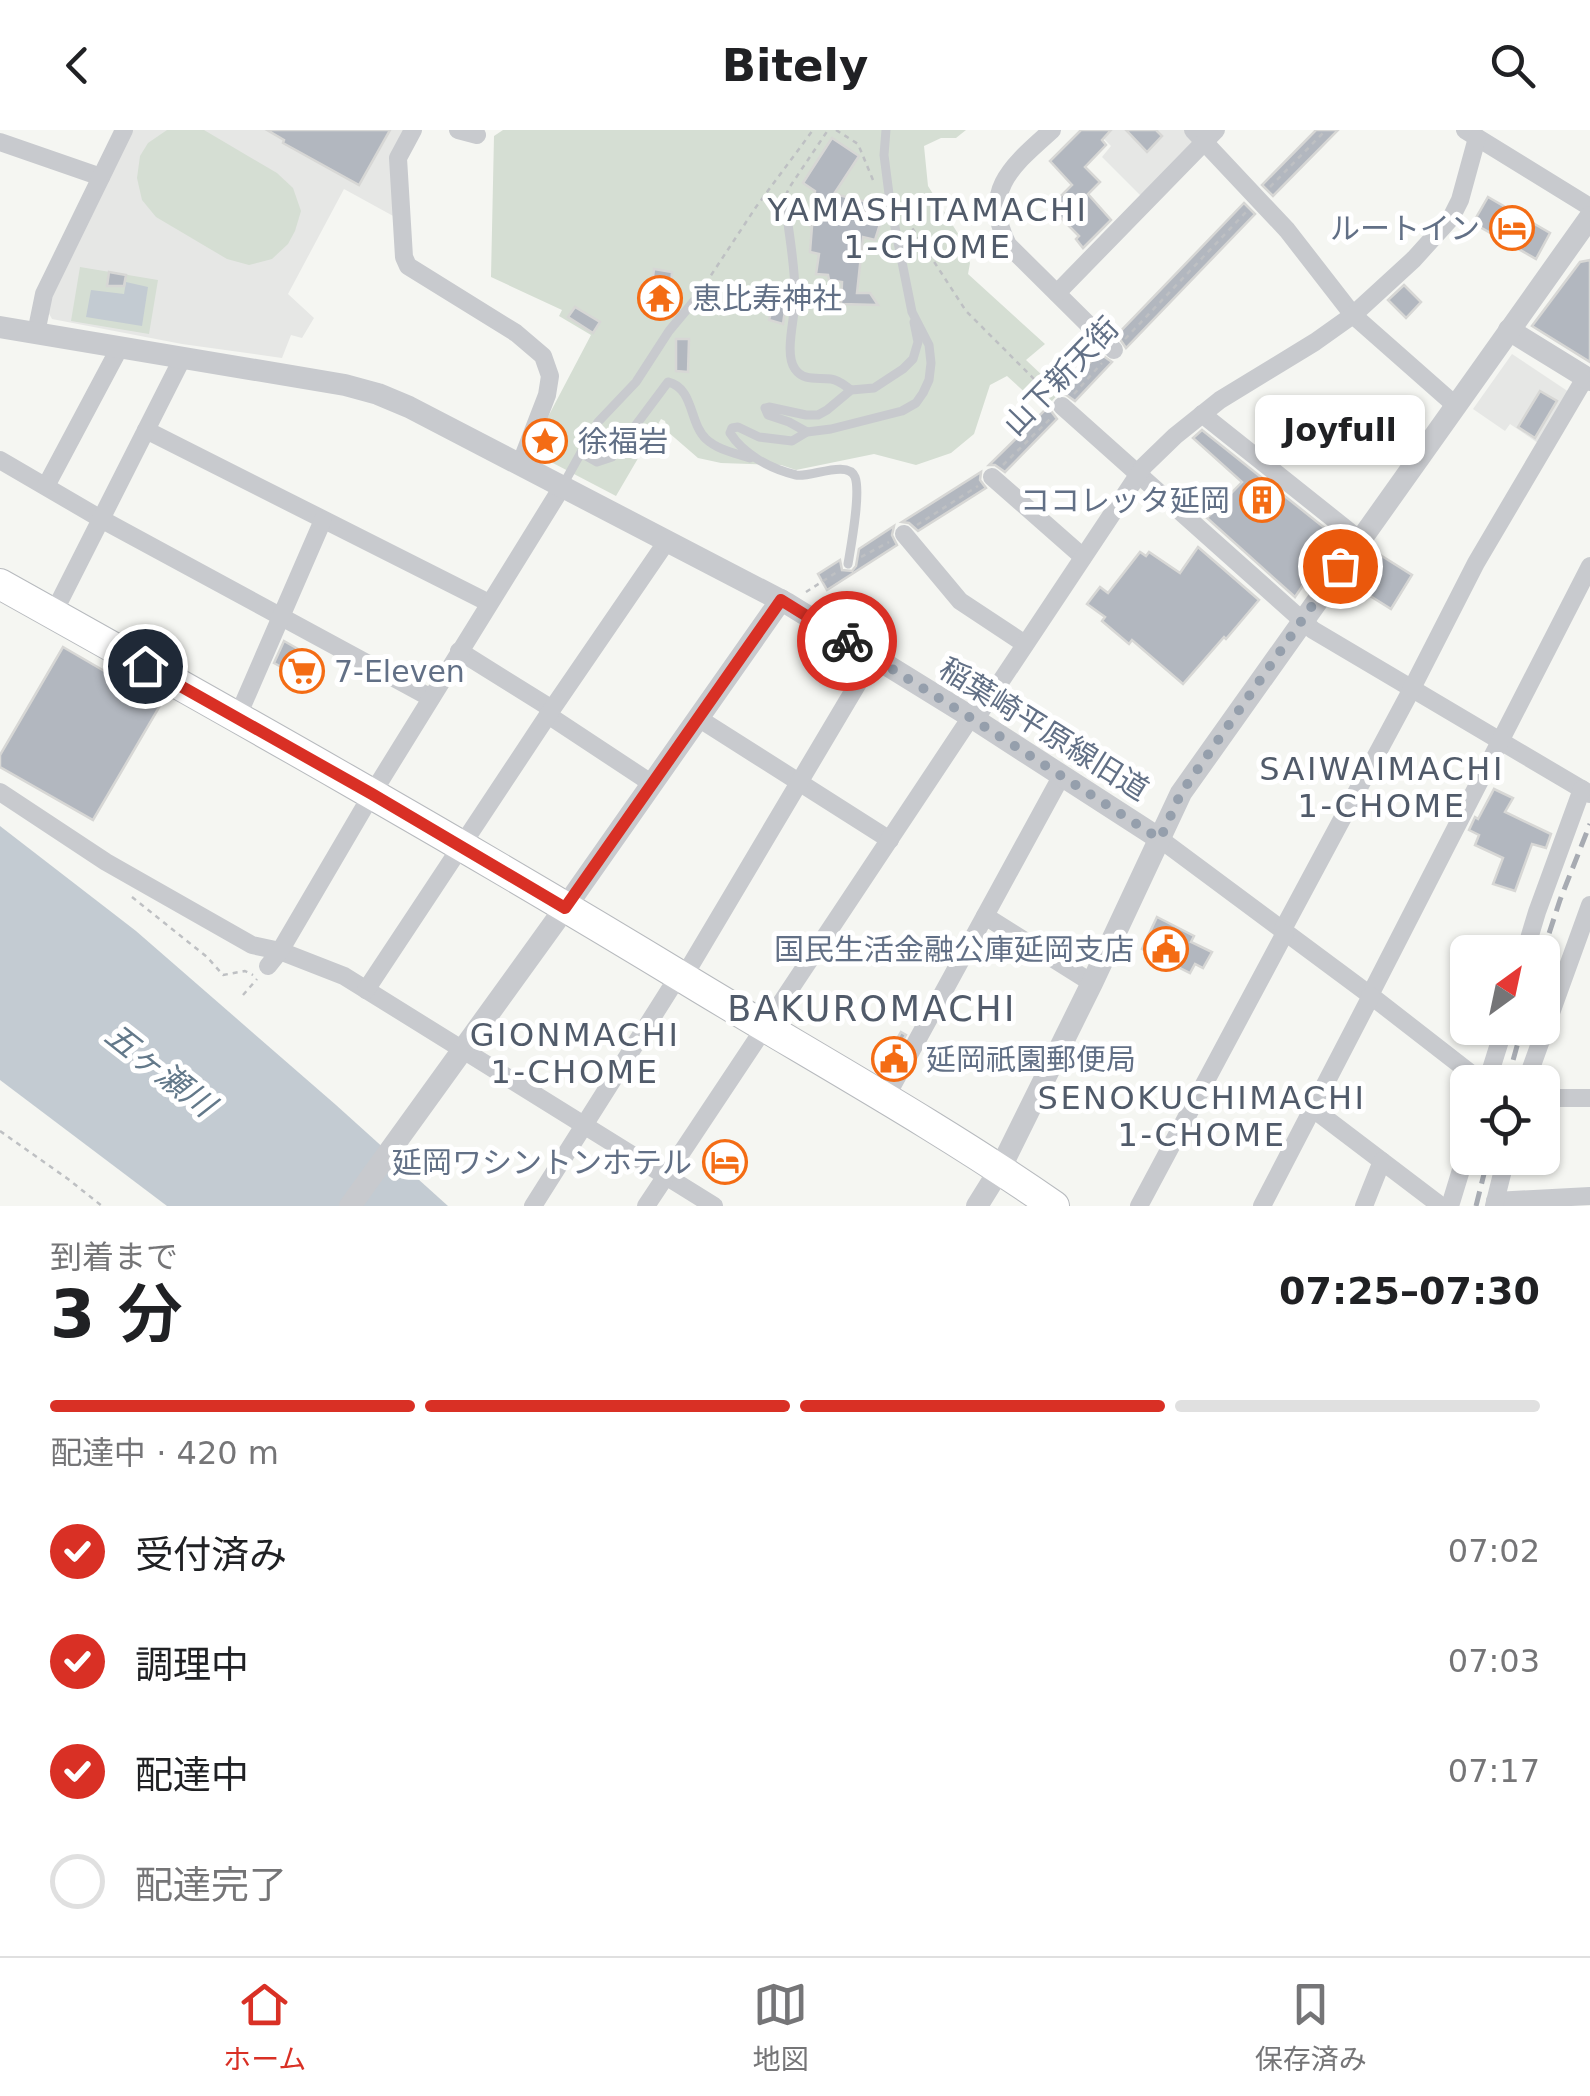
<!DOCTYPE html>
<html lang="ja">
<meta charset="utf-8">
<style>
body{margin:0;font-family:"DejaVu Sans","Noto Sans JP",sans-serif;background:#f6f6f6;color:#202124;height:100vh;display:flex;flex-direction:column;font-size:38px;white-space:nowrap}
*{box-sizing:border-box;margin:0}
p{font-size:32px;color:#757577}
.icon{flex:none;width:55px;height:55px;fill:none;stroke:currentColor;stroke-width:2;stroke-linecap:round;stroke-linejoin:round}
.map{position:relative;height:1076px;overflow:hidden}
.drawer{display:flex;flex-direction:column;background:#fff;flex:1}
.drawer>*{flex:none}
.needle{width:65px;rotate:33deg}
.tools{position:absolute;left:1450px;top:805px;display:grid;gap:20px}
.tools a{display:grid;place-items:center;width:110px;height:110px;border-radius:15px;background:#fff;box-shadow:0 2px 8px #0004;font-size:50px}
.pin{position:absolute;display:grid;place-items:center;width:85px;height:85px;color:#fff;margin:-42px;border:5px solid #fff;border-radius:50%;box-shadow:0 2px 10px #0007}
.courier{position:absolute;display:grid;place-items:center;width:100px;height:100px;margin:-50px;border:8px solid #d93025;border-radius:50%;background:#fff;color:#222;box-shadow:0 2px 12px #0007}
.bubble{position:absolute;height:70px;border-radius:15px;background:#fff;box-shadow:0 2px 8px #0004;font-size:32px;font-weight:600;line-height:70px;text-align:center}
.headline em{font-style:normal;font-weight:600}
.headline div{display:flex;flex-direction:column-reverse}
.headline{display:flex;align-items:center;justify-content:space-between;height:170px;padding:0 50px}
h1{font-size:65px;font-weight:600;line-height:75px}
.bar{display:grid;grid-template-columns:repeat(4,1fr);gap:15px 10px;align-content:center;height:120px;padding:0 50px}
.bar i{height:12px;border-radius:8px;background:#e0e0e0}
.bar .current{background:#d93025}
.bar p{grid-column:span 4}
ol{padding:0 50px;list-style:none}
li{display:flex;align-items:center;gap:30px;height:110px}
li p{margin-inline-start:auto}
li .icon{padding:10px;border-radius:50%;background:#d93025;color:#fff;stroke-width:4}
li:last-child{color:#757577}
li i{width:55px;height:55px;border:5px solid #e0e0e0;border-radius:50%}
header{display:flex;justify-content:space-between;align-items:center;height:130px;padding:0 50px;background:#fff;font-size:45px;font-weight:600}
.tab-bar{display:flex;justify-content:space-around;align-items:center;height:140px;border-top:2px solid #e0e0e0;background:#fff;font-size:28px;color:#757577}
.tab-bar a{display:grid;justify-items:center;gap:5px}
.tab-bar .current{color:#d93025}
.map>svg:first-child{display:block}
.built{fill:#e6e7e5}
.green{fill:#d5ded3}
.water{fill:#c3cbd2}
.building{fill:#b2b7bf;stroke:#d7d7d5;stroke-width:2.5}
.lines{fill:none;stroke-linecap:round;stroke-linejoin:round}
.trunk-casing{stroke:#b7babe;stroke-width:32}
.path{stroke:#bec0c3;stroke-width:2.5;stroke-dasharray:5 5;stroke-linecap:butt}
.service{stroke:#c8cace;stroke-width:9}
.minor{stroke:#c8cace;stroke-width:18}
.tertiary{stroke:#c8cace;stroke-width:22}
.trunk{stroke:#fff;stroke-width:30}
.rail{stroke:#a7abb2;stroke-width:5;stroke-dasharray:15 8;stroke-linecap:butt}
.done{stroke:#959fac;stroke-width:10;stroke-dasharray:0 18}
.route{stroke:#d93025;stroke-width:12}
.labels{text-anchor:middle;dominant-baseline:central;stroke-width:10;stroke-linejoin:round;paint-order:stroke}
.poi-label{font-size:30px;fill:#627086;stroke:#fff;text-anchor:end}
.street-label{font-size:30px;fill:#627086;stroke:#fff}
.neighbourhood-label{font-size:32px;letter-spacing:2.5px;fill:#515b6a;stroke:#fff}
.water-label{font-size:32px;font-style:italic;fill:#63798a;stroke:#fff}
.quarter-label{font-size:35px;letter-spacing:2.5px;fill:#515b6a;stroke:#fff}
</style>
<header><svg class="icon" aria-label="back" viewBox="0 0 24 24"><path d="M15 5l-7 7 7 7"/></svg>Bitely<svg class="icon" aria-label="search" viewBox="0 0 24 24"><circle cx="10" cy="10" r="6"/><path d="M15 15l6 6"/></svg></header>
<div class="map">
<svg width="1590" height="1076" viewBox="0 0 1590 1076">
<rect width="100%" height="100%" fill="#f5f6f2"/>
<g class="built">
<path d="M130,0H405L395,87L344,59L288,164L314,188L302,208L291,205L282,228L182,214L52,189L46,178Z"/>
<path d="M1095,0H1185L1196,11L1142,67L1102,27L1111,16Z"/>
<path d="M1512,224L1569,262L1538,313L1510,294L1505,301L1473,279Z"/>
</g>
<g class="green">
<path d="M167,0H204L277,43L293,58L301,81L295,101L288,114L272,129L249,135L227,129L156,87L142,70L137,48L140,26L148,13Z"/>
<path d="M503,0H966L956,8H941L924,16L928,56L962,110L970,133L968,144L1045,214L1026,230L1060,262L1044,280L1007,246L990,255L974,304L951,323L916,335L874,324L796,340L781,335L721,333L698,328L668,302L665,291L661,289L616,366L530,321L591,205L559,186L562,180L491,147L494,6Z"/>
<path d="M80,137L158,150L149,204L71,191Z"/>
</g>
<g class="water">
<path d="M126,152L148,157L142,196L86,187L91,160L124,164Z"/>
<path d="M0,696L136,801L336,975L448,1076H167L0,950Z"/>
</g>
<g class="building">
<path d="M267,0H390L359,55L283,13L284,10Z"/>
<path d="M1081,0H1111L1102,10L1106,15L1085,37L1100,52L1088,64L1111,90L1083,118L1076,109L1079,106L1050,77L1072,55L1050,31Z"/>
<path d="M1126,0H1156L1162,6L1147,22Z"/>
<path d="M1316,0H1338L1273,66L1262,55Z"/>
<path d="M832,8L859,26L834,64L867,72L865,84L882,88L875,110L863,107L857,163H870L878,175L841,174L842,152L829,150L828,145L816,144L819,124L810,122L812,96H810L815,61L803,53Z"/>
<path d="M1488,67L1550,103L1536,129L1473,93Z"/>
<path d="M1244,73L1255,84L1126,218L1117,205Z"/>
<path d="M1590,130V232L1532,196L1580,132Z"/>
<path d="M654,139L672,142L671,157H674L671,181L645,178L649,153L652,154Z"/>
<path d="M109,142L126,145L124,156H107Z"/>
<path d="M1404,155L1421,172L1406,188L1388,170Z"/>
<path d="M776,164L787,167L783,194L769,190Z"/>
<path d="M575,177L600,192L593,203L568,187Z"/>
<path d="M676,209H689L688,242L676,241Z"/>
<path d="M1099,223L1112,232L1075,271L1065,264H1060Z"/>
<path d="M1540,261L1557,271L1535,308L1518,297Z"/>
<path d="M1050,275L1051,281L1057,289L1005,342L995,335H989Z"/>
<path d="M1202,300L1336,407L1295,467L1207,388L1242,352L1193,308Z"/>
<path d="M981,342L980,350L986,358L918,401L909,393L902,392Z"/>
<path d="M894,396L892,405L897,415L827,460L818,444L840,430L842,440L852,441L856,436L859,419Z"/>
<path d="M1198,417L1259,470L1226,509L1224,507L1183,554L1132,510L1129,514L1102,491L1105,487L1087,474L1100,457L1108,463L1140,422L1146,426L1149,422L1180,443Z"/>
<path d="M1377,423L1412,445L1391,479L1356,457Z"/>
<path d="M284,511L319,531L309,552L274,533Z"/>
<path d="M63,517L161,574L93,690L0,637V625Z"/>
<path d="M1494,659L1513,668L1505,682L1551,704L1546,718L1532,714L1515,761L1493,754L1503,728L1475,715L1479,705L1469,700L1475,687L1478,689Z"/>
<path d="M1157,787L1194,806L1191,812L1212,822L1203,838L1195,834L1190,843L1142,819Z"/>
<path d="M901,902L906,905L887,939L881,936Z"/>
</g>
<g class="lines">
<g class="trunk-casing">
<path id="trunk" d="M0,454C231,583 462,713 687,850C810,925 936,994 1054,1076"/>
</g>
<g class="path">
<path d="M836,0L858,14L873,50"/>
<path d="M1270,57L1326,0"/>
<path d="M786,65L789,58L828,0"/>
<path d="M907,90L966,181L1050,265"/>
<path d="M700,162L756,77L813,0"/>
<path d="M1125,209L1247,81"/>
<path d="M1074,264L1102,233"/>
<path d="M1003,335L1051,288"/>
<path d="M917,395L978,356"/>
<path d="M861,427L889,412"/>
<path d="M806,462L837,442"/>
<path d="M132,767L207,827L223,845L245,841L253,845"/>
<path d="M243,865L257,849"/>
<path d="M0,1001L68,1049L102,1076"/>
</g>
<g class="service">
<path d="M786,77C789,107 796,139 795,170C795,188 784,224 795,239C804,252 818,247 831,249C839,250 844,255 851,260"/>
<path d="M807,302L789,292L768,285L765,278L769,277L806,285H818L827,280L851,260L874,258L903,239L913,229L918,212L914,192"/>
<path d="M581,323L597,332L612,327L668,252C694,258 689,293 706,309C718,320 735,323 750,328"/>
<path d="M563,355L598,292L636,252L669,201L694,171"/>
<path d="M848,434C851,416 861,363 855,347C848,329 810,348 796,345C771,339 744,325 730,303L732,298L738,297L759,307L792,311L807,302L831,299L902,281L916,273L923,263L929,250L931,233L929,215L912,182L890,72L884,25L886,0"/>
</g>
<g class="minor">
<path d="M413,0L398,28L404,127L408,136L516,203L543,226L550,246L547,265L520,335"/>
<path d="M458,0L477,5"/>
<path d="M1052,0C1013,35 980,60 1008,115L1114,220"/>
<path d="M1193,0L1287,100L1353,185L1455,275"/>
<path d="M1465,0L1590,77"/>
<path d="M0,12L101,47"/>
<path d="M1057,163L1216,0"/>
<path d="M36,203L44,164L124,0"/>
<path d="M1062,276L1313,500L1590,664"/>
<path d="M1202,284L1360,410"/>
<path d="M146,300L489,473"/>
<path d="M0,330L101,389L431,568"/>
<path d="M992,347L1083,427"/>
<path d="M46,356L120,217"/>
<path d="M904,404L960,471L1025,514"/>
<path d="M53,484L183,227"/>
<path d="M459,521L552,579"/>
<path d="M548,585L651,653"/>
<path d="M237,588L323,390"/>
<path d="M698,588L890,710"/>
<path d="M975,590L1144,336L1175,306L1220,270L1315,212L1353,185L1414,129L1451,88L1460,70L1477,8"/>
<path d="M0,662L106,732L252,815L280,821L344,846L714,1076"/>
<path d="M1160,709L1370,865L1482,952"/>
<path d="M985,786L1092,853"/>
<path d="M1282,801L1407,568L1476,433L1585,248L1590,251"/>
<path d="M1525,822L1537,782L1582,659"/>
<path d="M268,836L280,821L372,664L562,357"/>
<path d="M683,848L873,528"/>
<path d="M366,860L552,579L667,411"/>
<path d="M1370,865L1590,436"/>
<path d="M1487,952L1504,898"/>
<path d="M1526,952L1590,775"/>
<path d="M1542,968H1590"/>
<path d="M885,969L1062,645"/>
<path d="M1312,978L1441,1076"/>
<path d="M1495,1071L1590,1066"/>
<path d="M533,1076L679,845"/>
<path d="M646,1076L971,587"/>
<path d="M1139,1076L1285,803"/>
<path d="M1262,1076L1371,866"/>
<path d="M1364,1076L1382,1031"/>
<path d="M1450,1076L1468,1017"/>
<path d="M1494,1076L1506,1028"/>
</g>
<g class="tertiary">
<path d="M0,197L345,255L378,264L409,277L788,474L971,587L1160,709"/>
<path d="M1509,200L1590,250"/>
<path d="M350,1076L565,778L781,470"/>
<path d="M977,1076L1000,1039L1092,853L1181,663L1590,87"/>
</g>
<use href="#trunk" class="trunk"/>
<g class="rail">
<path d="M1542,825L1560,770L1590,694"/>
<path d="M1507,952L1522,898"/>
<path d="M1476,1076L1488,1028"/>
</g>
</g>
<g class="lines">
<path class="done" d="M847,511L971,588L1160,709L1181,663L1340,436"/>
<path class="route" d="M145,536L372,664L565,778L781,470L847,511"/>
</g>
<defs>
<g id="hotel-ring" transform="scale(2.25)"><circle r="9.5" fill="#fff" stroke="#f46c14" stroke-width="1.5"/><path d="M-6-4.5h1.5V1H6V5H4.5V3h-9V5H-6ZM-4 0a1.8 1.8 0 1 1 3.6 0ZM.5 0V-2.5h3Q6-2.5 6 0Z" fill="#f46c14"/></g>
<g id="temple-ring" transform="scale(2.25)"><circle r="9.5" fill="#fff" stroke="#f46c14" stroke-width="1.5"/><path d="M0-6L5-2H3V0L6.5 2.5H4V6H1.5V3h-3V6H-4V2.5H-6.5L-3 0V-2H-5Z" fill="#f46c14"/></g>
<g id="sight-ring" transform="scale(2.25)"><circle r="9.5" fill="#fff" stroke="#f46c14" stroke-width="1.5"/><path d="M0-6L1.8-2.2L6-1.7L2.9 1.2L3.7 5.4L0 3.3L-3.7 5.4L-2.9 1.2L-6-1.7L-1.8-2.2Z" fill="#f46c14"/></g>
<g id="building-ring" transform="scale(2.25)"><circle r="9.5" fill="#fff" stroke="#f46c14" stroke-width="1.5"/><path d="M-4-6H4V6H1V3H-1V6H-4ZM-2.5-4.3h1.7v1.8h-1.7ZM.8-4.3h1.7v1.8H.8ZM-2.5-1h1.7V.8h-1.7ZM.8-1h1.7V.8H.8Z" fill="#f46c14"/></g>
<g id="supermarket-ring" transform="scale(2.25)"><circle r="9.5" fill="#fff" stroke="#f46c14" stroke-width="1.5"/><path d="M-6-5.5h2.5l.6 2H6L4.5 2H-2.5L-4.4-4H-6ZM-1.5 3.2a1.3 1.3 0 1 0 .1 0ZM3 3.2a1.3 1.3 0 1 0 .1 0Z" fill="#f46c14"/></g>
<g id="civic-ring" transform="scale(2.25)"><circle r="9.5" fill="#fff" stroke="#f46c14" stroke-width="1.5"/><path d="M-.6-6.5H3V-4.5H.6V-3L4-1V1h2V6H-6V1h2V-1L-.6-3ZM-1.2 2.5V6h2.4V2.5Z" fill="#f46c14"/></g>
</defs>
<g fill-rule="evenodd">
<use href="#hotel-ring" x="1512" y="98"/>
<use href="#temple-ring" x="660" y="168"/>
<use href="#sight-ring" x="545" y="311"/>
<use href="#building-ring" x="1262" y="370"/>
<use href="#supermarket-ring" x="302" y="541"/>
<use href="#civic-ring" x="1166" y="819"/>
<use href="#civic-ring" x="894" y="929"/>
<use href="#hotel-ring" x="725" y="1032"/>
</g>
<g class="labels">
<g class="poi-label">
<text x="1480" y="98">ルートイン</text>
<text x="692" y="168" text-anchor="start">恵比寿神社</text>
<text x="578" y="311" text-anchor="start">徐福岩</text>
<text x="1230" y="370">ココレッタ延岡</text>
<text x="334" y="541" text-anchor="start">7-Eleven</text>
<text x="1134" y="819">国民生活金融公庫延岡支店</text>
<text x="926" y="929" text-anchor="start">延岡祇園郵便局</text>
<text x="692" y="1032">延岡ワシントンホテル</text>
</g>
<g class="street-label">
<text transform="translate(1061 246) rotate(-46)">山下新天街</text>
<text transform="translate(1044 599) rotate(32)">稲葉崎平原線旧道</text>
</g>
<g class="neighbourhood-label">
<text x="928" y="80">YAMASHITAMACHI<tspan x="928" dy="37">1-CHOME</tspan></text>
<text x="1382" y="639">SAIWAIMACHI<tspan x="1382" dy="37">1-CHOME</tspan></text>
<text x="575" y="905">GIONMACHI<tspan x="575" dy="37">1-CHOME</tspan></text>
<text x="1202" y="968">SENOKUCHIMACHI<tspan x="1202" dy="37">1-CHOME</tspan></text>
</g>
<g class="water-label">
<text transform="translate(160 940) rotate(38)">五ヶ瀬川</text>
</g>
<g class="quarter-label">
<text x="872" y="879">BAKUROMACHI</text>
</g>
</g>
</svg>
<div class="tools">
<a><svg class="needle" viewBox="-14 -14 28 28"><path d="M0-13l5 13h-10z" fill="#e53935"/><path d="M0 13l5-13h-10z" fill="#757577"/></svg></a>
<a><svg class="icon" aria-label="locate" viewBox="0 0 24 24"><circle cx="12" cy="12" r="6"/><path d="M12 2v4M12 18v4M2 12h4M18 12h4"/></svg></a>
</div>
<div class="pin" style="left:1340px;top:436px;background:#ea580c"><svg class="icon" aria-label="bag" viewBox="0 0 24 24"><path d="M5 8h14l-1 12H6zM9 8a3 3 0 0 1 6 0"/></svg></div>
<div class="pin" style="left:145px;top:536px;background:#1f2937"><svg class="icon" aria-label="home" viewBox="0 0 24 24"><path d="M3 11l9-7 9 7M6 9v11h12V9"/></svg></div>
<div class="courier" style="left:847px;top:511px"><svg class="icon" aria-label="bike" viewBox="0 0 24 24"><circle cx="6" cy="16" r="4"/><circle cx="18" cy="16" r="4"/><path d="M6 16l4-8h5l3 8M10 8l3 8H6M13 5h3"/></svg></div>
<div class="bubble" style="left:1255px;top:265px;width:170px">Joyfull</div>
</div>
<section class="drawer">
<div class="headline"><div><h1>3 分</h1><p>到着まで</p></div><em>07:25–07:30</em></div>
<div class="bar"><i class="current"></i><i class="current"></i><i class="current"></i><i></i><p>配達中 · 420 m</p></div>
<ol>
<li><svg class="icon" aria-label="check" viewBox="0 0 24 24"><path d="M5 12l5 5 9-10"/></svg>受付済み<p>07:02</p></li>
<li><svg class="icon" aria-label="check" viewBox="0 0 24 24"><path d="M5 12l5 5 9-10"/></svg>調理中<p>07:03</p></li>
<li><svg class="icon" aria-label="check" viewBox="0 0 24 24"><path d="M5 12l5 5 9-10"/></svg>配達中<p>07:17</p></li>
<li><i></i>配達完了</li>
</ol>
</section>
<nav class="tab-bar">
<a class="current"><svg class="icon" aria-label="home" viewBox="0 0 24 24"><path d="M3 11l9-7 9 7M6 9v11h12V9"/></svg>ホーム</a>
<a><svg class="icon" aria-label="map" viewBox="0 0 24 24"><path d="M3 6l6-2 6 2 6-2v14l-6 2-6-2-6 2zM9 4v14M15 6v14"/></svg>地図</a>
<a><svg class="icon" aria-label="saved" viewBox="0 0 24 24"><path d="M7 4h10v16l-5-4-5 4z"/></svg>保存済み</a>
</nav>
